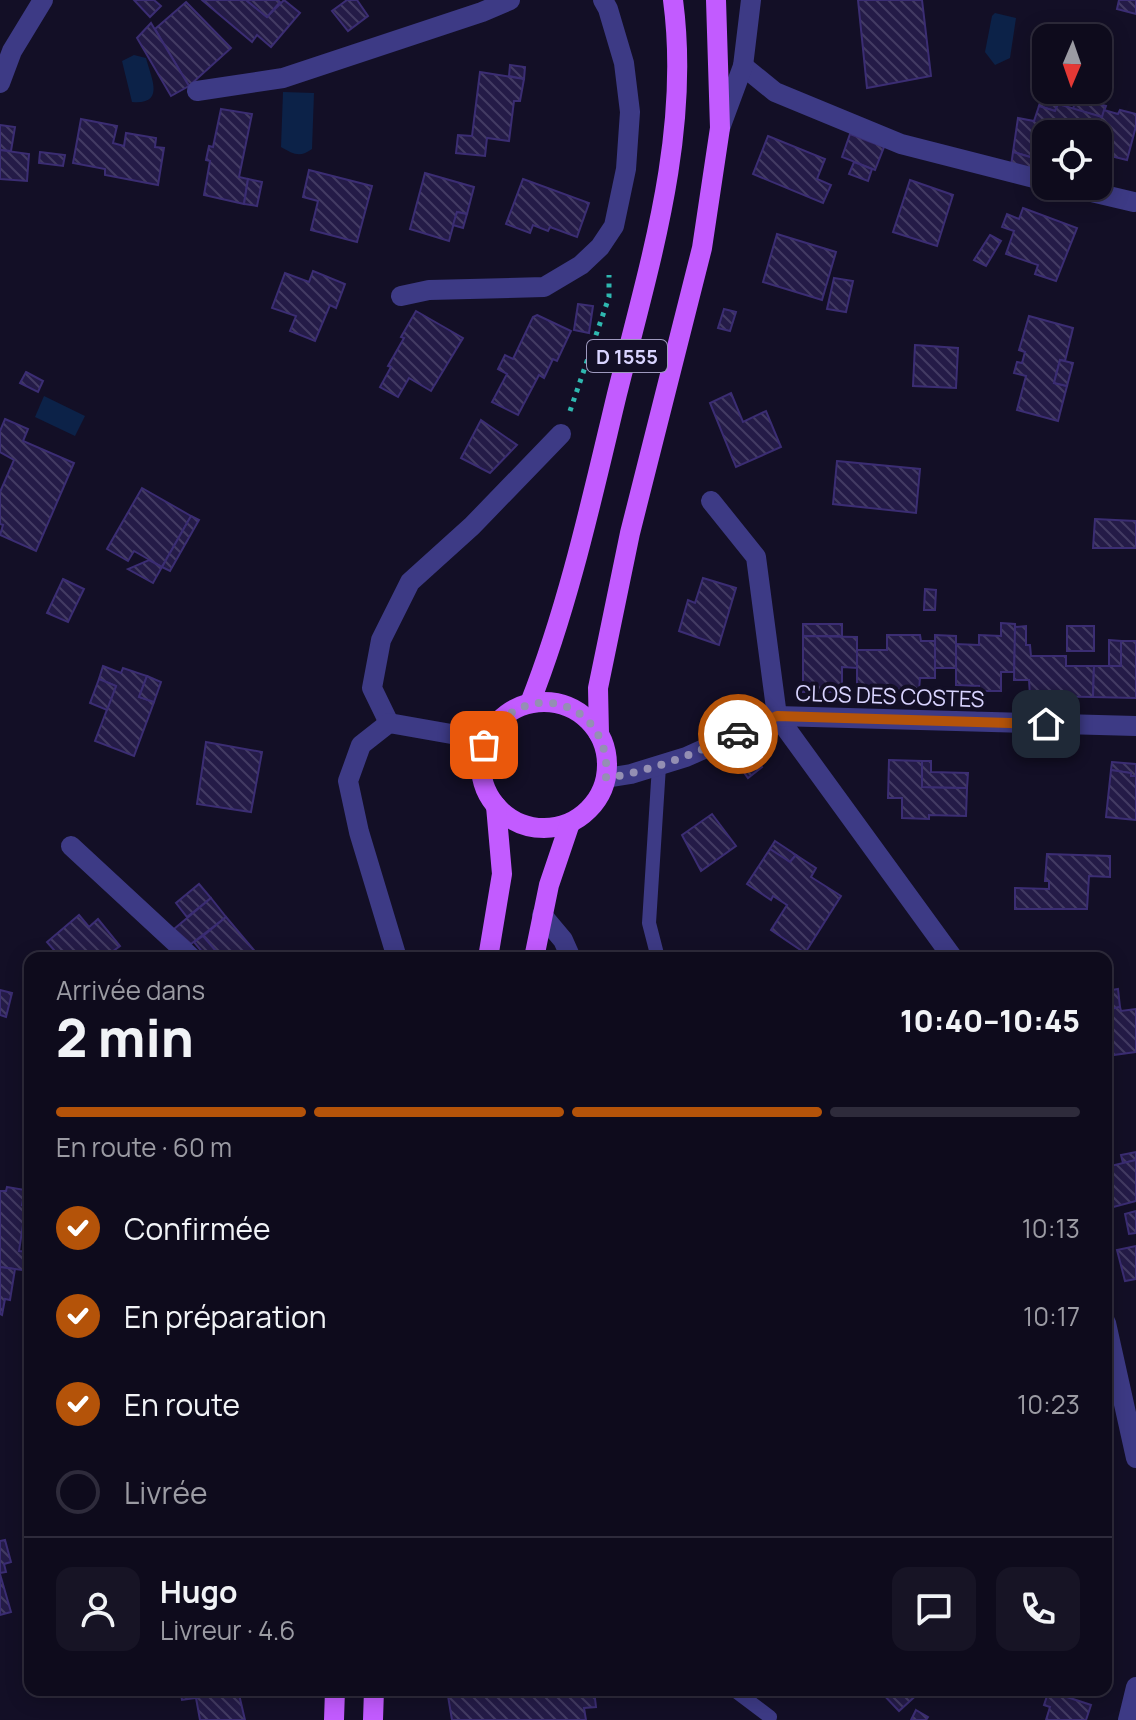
<!DOCTYPE html>
<html lang="fr">
<meta charset="utf-8">
<style>
body{margin:0;font-family:Manrope,sans-serif;background:#171425;color:#f1f3f6;height:100vh;display:flex;flex-direction:column;font-size:30px;white-space:nowrap}
*{box-sizing:border-box;margin:0}
p{font-size:26px;color:#9b9ba3}
.icon{flex:none;width:44px;height:44px;fill:none;stroke:currentColor;stroke-width:2;stroke-linecap:round;stroke-linejoin:round}
.map{position:relative;flex:1;overflow:hidden}
.side{position:absolute;left:24px;top:952px;width:1088px;height:744px;display:flex;flex-direction:column;background:#0e0b1c;border-radius:16px;box-shadow:0 4px 20px #0003,0 0 0 2px #2e2b3b}
.side>*{flex:none}
.needle{width:52px;rotate:182deg}
.tools{position:absolute;left:1032px;top:24px;display:grid;gap:16px}
.tools a{display:grid;place-items:center;width:80px;height:80px;border-radius:16px;background:#0e0b1c;box-shadow:0 4px 20px #0003,0 0 0 2px #2e2b3b;font-size:40px}
.pin{position:absolute;display:grid;place-items:center;width:68px;height:68px;color:#fff;margin:-34px;border-radius:16px;box-shadow:0 4px 12px #0006}
.courier{position:absolute;display:grid;place-items:center;width:80px;height:80px;margin:-40px;border:6px solid #b45309;border-radius:50%;background:#fff;color:#222;box-shadow:0 2px 10px #0007}
.head em{font-style:normal;font-weight:800}
.head div{display:flex;flex-direction:column-reverse}
.head{display:flex;align-items:center;justify-content:space-between;height:136px;padding:0 32px}
h1{font-size:52px;font-weight:800;line-height:60px}
.bar{display:grid;grid-template-columns:repeat(4,1fr);gap:12px 8px;align-content:center;height:96px;padding:0 32px}
.bar i{height:10px;border-radius:6px;background:#2e2b3b}
.bar .selected{background:#b45309}
.bar p{grid-column:span 4}
.line{display:flex;align-items:center;gap:20px;padding:0 32px;border-top:2px solid #2e2b3b}
.line div{flex:1}
.round{display:grid;place-items:center;flex:none;width:84px;height:84px;border-radius:16px;background:#171425}
ol{padding:0 32px;list-style:none}
li{display:flex;align-items:center;gap:24px;height:88px}
li p{margin-inline-start:auto}
li .icon{padding:8px;border-radius:50%;background:#b45309;color:#fff;stroke-width:4}
li:last-child{color:#9b9ba3}
li i{width:44px;height:44px;border:4px solid #2e2b3b;border-radius:50%}
.map>svg:first-child{display:block}
.water{fill:#0c2248}
.building{fill:url(#building-back-hatch);stroke:#3b2d73;stroke-width:2}
.lines{fill:none;stroke-linecap:round;stroke-linejoin:round}
.path{stroke:#2fb8b0;stroke-width:5;stroke-dasharray:4 6;stroke-linecap:butt}
.service{stroke:#3d3a85;stroke-width:14}
.minor{stroke:#3d3a85;stroke-width:20}
.primary{stroke:#c25bff;stroke-width:20}
.done{stroke:#948fb3;stroke-width:8;stroke-dasharray:0 14.4}
.route{stroke:#b45309;stroke-width:10}
.labels{text-anchor:middle;dominant-baseline:central;stroke-width:8;stroke-linejoin:round;paint-order:stroke}
.shield{fill:#130f26;stroke:#9e99be;stroke-width:2}
.shield-label{font-size:20px;font-weight:bold;fill:#d9d4ff}
.street-label{font-size:22px;fill:#d9d4ff;stroke:#130f26}
</style>
<div class="map">
<svg width="1136" height="1720" viewBox="0 0 1136 1720">
<defs>
<pattern id="building-back-hatch" width="6" height="6" patternUnits="userSpaceOnUse" patternTransform="scale(2)"><rect width="6" height="6" fill="#241b47"/><path d="M-1 5l2 2M0 0l6 6M5-1l2 2" fill="none" stroke="#433b63"/></pattern>
</defs>
<rect width="100%" height="100%" fill="#130f26"/>
<g class="water">
<path d="M995,13L1016,18L1010,58L995,65L985,52L992,16Z"/>
<path d="M134,55L146,58C151,78 166,105 132,102L122,61Z"/>
<path d="M283,92L314,93L312,149C300,158 293,154 281,147Z"/>
<path d="M44,396L85,416L75,436L35,417Z"/>
</g>
<g class="building">
<path d="M134,0H154L161,6L150,17Z"/>
<path d="M202,0H246L267,17L284,0L300,13L271,47L257,35L252,42Z"/>
<path d="M246,0H278L280,2L267,17Z"/>
<path d="M347,0H357L368,16L348,31L332,11Z"/>
<path d="M858,0H922L931,76L867,88Z"/>
<path d="M1119,0H1136V14L1117,9Z"/>
<path d="M186,2L231,48L189,86L155,29Z"/>
<path d="M151,23L189,86L171,96L137,38Z"/>
<path d="M510,65L525,67L524,79L509,76Z"/>
<path d="M480,72L524,79L520,101H514L509,141L487,138L485,156L456,153L458,135L472,136Z"/>
<path d="M1076,98L1106,106L1102,117L1073,109Z"/>
<path d="M1041,99L1058,104L1055,111L1039,106Z"/>
<path d="M1058,104L1102,117L1104,110L1118,114L1120,110L1136,114V126L1127,160L1098,153V134H1046L1044,161L1013,152L1018,118L1034,121L1039,106L1055,111Z"/>
<path d="M221,109L252,114L239,177L248,179L244,204L204,195L210,161L206,160L209,146L213,147Z"/>
<path d="M81,119L117,126L113,143L124,146L126,133L156,138L155,147L164,148L158,185L105,175V169L73,163Z"/>
<path d="M0,125L15,127L11,151L0,150Z"/>
<path d="M850,134L884,147L875,170L842,157Z"/>
<path d="M768,136L825,159L817,179L831,185L823,203L753,174Z"/>
<path d="M0,150L29,154L27,181L0,179Z"/>
<path d="M40,152L65,155L63,166L39,163Z"/>
<path d="M1013,152L1044,161L1040,173L1011,166Z"/>
<path d="M854,162L872,169L868,181L849,174Z"/>
<path d="M309,170L372,186L357,242L311,230L318,201L303,197Z"/>
<path d="M425,173L474,187L467,214L457,212L449,241L410,229Z"/>
<path d="M248,179L262,182L257,206L244,204Z"/>
<path d="M523,179L589,203L577,237L550,227L548,231L533,225L530,233L506,224Z"/>
<path d="M910,180L953,195L937,246L893,232Z"/>
<path d="M1023,208L1077,228L1056,281L1035,274L1038,265L1006,254L1014,231L1002,227L1007,214L1019,219Z"/>
<path d="M457,212L467,214L463,228L453,225Z"/>
<path d="M777,234L836,252L822,300L763,282Z"/>
<path d="M990,235L1001,241L986,266L974,260Z"/>
<path d="M313,271L345,284L336,308L330,305L315,341L290,331L296,316L272,308L285,273L309,282Z"/>
<path d="M834,278L853,281L846,312L827,309Z"/>
<path d="M578,304L593,306L589,333L574,330Z"/>
<path d="M724,309L736,312L730,331L718,328Z"/>
<path d="M416,311L463,338L431,391L409,378L398,397L380,387L391,367L388,366L404,338L401,337Z"/>
<path d="M537,315L571,331L557,361L553,359L544,378L539,375L518,415L492,402L507,374L498,369L505,355L513,359L533,317Z"/>
<path d="M1029,316L1073,328L1065,361L1060,360L1054,383L1067,386L1058,421L1017,410L1026,376L1014,373L1017,362L1022,363L1025,352L1019,350Z"/>
<path d="M915,345L958,348L956,388L913,386Z"/>
<path d="M1060,360L1073,363L1067,386L1054,383Z"/>
<path d="M26,372L43,381L38,392L20,383Z"/>
<path d="M731,393L743,422L766,411L781,447L736,467L710,403Z"/>
<path d="M5,419L28,429L23,441L74,463L36,551L0,535L3,525L0,524V492L14,460L0,452V431Z"/>
<path d="M481,420L517,445L490,473L461,458Z"/>
<path d="M837,461L920,469L916,513L833,504Z"/>
<path d="M142,488L191,516L162,567L134,551L128,561L107,549Z"/>
<path d="M191,516L199,520L170,571L162,567Z"/>
<path d="M1095,519L1136,521V548H1093Z"/>
<path d="M149,560L162,567L153,583L128,569Z"/>
<path d="M703,578L736,588L719,645L679,631L688,600L695,603Z"/>
<path d="M63,579L84,589L68,622L47,613Z"/>
<path d="M925,589L936,590L935,610H924Z"/>
<path d="M1001,623L1015,624V645L1014,672H1001V691H979V686L956,685V644L979,645V635L1001,636Z"/>
<rect x="803" y="624" width="39" height="12"/>
<path d="M1026,626V645H1030L1031,656H1066V666H1094L1093,697L1030,696L1029,680H1014L1015,627Z"/>
<rect x="1067" y="626" width="27" height="25"/>
<path d="M887,635H920L921,641H935V678H920L919,690L857,689V650H887Z"/>
<path d="M935,635L956,636V668H935Z"/>
<path d="M803,636L857,637V668L842,667V692H803Z"/>
<path d="M1109,640L1121,641V666H1109Z"/>
<path d="M1121,641H1136V698L1093,697L1094,666H1121Z"/>
<path d="M103,666L121,673L123,668L147,676L139,697L154,702L134,756L95,741L116,686L99,679Z"/>
<path d="M147,676L161,682L154,702L139,697Z"/>
<path d="M99,679L116,686L107,710L90,703Z"/>
<path d="M206,742L262,752L251,812L197,804Z"/>
<path d="M756,759L762,767L748,778L742,770Z"/>
<path d="M889,760L922,761V787L967,788L966,816L929,815V819L902,818V798H888Z"/>
<path d="M922,761H931V772L968,773L967,788L922,787Z"/>
<path d="M1112,762L1136,764V776H1131V773L1111,770Z"/>
<path d="M1111,770L1131,773V776H1136V820L1106,817Z"/>
<path d="M712,814L736,846L701,871L682,835Z"/>
<path d="M775,841L796,855L790,862L770,849Z"/>
<path d="M770,849L790,862L796,855L816,868L811,877L841,896L805,953L771,930L787,905L773,896L771,900L747,884Z"/>
<path d="M1047,854L1110,856V877L1089,876L1087,909H1015V888L1049,889V881H1045Z"/>
<path d="M199,884L211,898L187,917L176,903Z"/>
<path d="M211,898L226,917L191,944L174,929Z"/>
<path d="M79,915L89,927L98,919L120,946L112,952L117,958H61L47,942Z"/>
<path d="M226,917L258,955L255,958H222L203,936Z"/>
<path d="M203,936L222,958H207L194,942Z"/>
<path d="M1118,989L1120,1007L1106,1010V991Z"/>
<path d="M0,990L12,993L6,1017L0,1015Z"/>
<path d="M1120,1007L1121,1011L1136,1009V1052L1106,1056V1010Z"/>
<path d="M1136,1152V1160L1123,1163L1121,1155Z"/>
<path d="M1136,1160V1201L1106,1209V1167Z"/>
<path d="M7,1187L25,1190L22,1205H26L19,1251L30,1252V1271L0,1267V1191H6Z"/>
<path d="M1136,1211V1233L1129,1234L1125,1214Z"/>
<path d="M1136,1246V1279L1125,1281L1117,1250Z"/>
<path d="M0,1267L15,1269L10,1300L5,1299L2,1315L0,1314Z"/>
<path d="M1106,1537H1109L1113,1599H1106Z"/>
<path d="M5,1540L11,1562L4,1564L6,1572L0,1573V1541Z"/>
<path d="M0,1574L11,1612L0,1615Z"/>
<path d="M180,1690H195L196,1698L182,1700Z"/>
<path d="M195,1690H237L196,1698Z"/>
<path d="M238,1690L245,1720H200L196,1698Z"/>
<path d="M447,1690H594L596,1707L584,1708L586,1720H452Z"/>
<path d="M879,1690H922L899,1711Z"/>
<path d="M1049,1690L1068,1693L1067,1697L1091,1705L1086,1720H1046L1050,1707L1044,1705Z"/>
<path d="M916,1710L928,1717L926,1720H911Z"/>
</g>
<g class="lines">
<path class="path" d="M570,411L609,297V275"/>
<g class="service">
<path d="M658,958L649,923L659,766"/>
<path d="M734,1690L770,1717"/>
</g>
<g class="minor">
<path d="M743,66L775,92L901,144L1046,181"/>
<path d="M0,83L12,51L43,0"/>
<path d="M197,91L283,78L482,12L510,0"/>
<path d="M720,128L743,66L751,0"/>
<path d="M1066,186L1134,202"/>
<path d="M401,296L429,290L544,287L581,265L600,247L614,226L626,169L630,112L624,63L608,9L603,0"/>
<path d="M711,501L756,557L777,716L953,958"/>
<path d="M389,723L372,688L381,640L410,582L472,526L561,434"/>
<path d="M606,778L631,774L686,757L777,716L1136,726"/>
<path d="M71,846L192,958"/>
<path d="M542,915L563,940L571,958"/>
<path d="M397,958L359,832L348,781L361,745L389,723L457,735L484,745"/>
<path d="M1106,1323L1136,1458"/>
<path d="M1128,1720L1136,1687"/>
</g>
<g class="primary">
<circle cx="544" cy="765" r="63"/>
<path d="M530,703C569,604 592,498 617,394C649,265 691,134 673,0"/>
<path d="M599,734L598,688L630,533L702,248L720,128L716,0"/>
<path d="M488,958L502,874L496,806"/>
<path d="M534,958L549,885L570,823"/>
<path d="M334,1720L335,1690"/>
<path d="M373,1720L374,1690"/>
</g>
</g>
<g class="lines">
<path class="done" d="M484,745C519,673 613,699 606,778C653,771 695,753 738,734"/>
<path class="route" d="M738,734L777,716L1046,724"/>
</g>
<g class="labels">
<rect class="shield" x="587" y="340" width="80" height="32" rx="6"/>
<g class="shield-label">
<text x="627" y="356">D 1555</text>
</g>
<g class="street-label">
<text transform="translate(890 696) rotate(2)">CLOS DES COSTES</text>
</g>
</g>
</svg>
<div class="tools">
<a><svg class="needle" viewBox="-14 -14 28 28"><path d="M0-13l5 13h-10z" fill="#e53935"/><path d="M0 13l5-13h-10z" fill="#9b9ba3"/></svg></a>
<a><svg class="icon" aria-label="locate" viewBox="0 0 24 24"><circle cx="12" cy="12" r="6"/><path d="M12 2v4M12 18v4M2 12h4M18 12h4"/></svg></a>
</div>
<div class="pin" style="left:484px;top:745px;background:#ea580c"><svg class="icon" aria-label="bag" viewBox="0 0 24 24"><path d="M5 8h14l-1 12H6zM9 8a3 3 0 0 1 6 0"/></svg></div>
<div class="pin" style="left:1046px;top:724px;background:#1f2937"><svg class="icon" aria-label="home" viewBox="0 0 24 24"><path d="M3 11l9-7 9 7M6 9v11h12V9"/></svg></div>
<div class="courier" style="left:738px;top:734px"><svg class="icon" aria-label="car" viewBox="0 0 24 24"><path d="M5 17H2v-5l4-1 3-4h7l3 4 3 1v5h-3M9 17h6M6 11h13"/><circle cx="7" cy="17" r="2"/><circle cx="17" cy="17" r="2"/></svg></div>
<section class="side">
<div class="head"><div><h1>2 min</h1><p>Arrivée dans</p></div><em>10:40–10:45</em></div>
<div class="bar"><i class="selected"></i><i class="selected"></i><i class="selected"></i><i></i><p>En route · 60 m</p></div>
<ol>
<li><svg class="icon" aria-label="check" viewBox="0 0 24 24"><path d="M5 12l5 5 9-10"/></svg>Confirmée<p>10:13</p></li>
<li><svg class="icon" aria-label="check" viewBox="0 0 24 24"><path d="M5 12l5 5 9-10"/></svg>En préparation<p>10:17</p></li>
<li><svg class="icon" aria-label="check" viewBox="0 0 24 24"><path d="M5 12l5 5 9-10"/></svg>En route<p>10:23</p></li>
<li><i></i>Livrée</li>
</ol>
<div class="line" style="height:144px"><a class="round"><svg class="icon" aria-label="person" viewBox="0 0 24 24"><circle cx="12" cy="8" r="4"/><path d="M4 21q1-7 8-7t8 7"/></svg></a><div><b>Hugo</b><p>Livreur · 4.6</p></div><a class="round"><svg class="icon" aria-label="chat" viewBox="0 0 24 24"><path d="M4 5h16v11H9l-5 4z"/></svg></a><a class="round"><svg class="icon" aria-label="phone" viewBox="0 0 24 24"><path d="M5 4h4l2 5-3 2q2 4 5 5l2-3 5 2v4C11 20 4 13 5 4z"/></svg></a></div>
</section>
</div>
